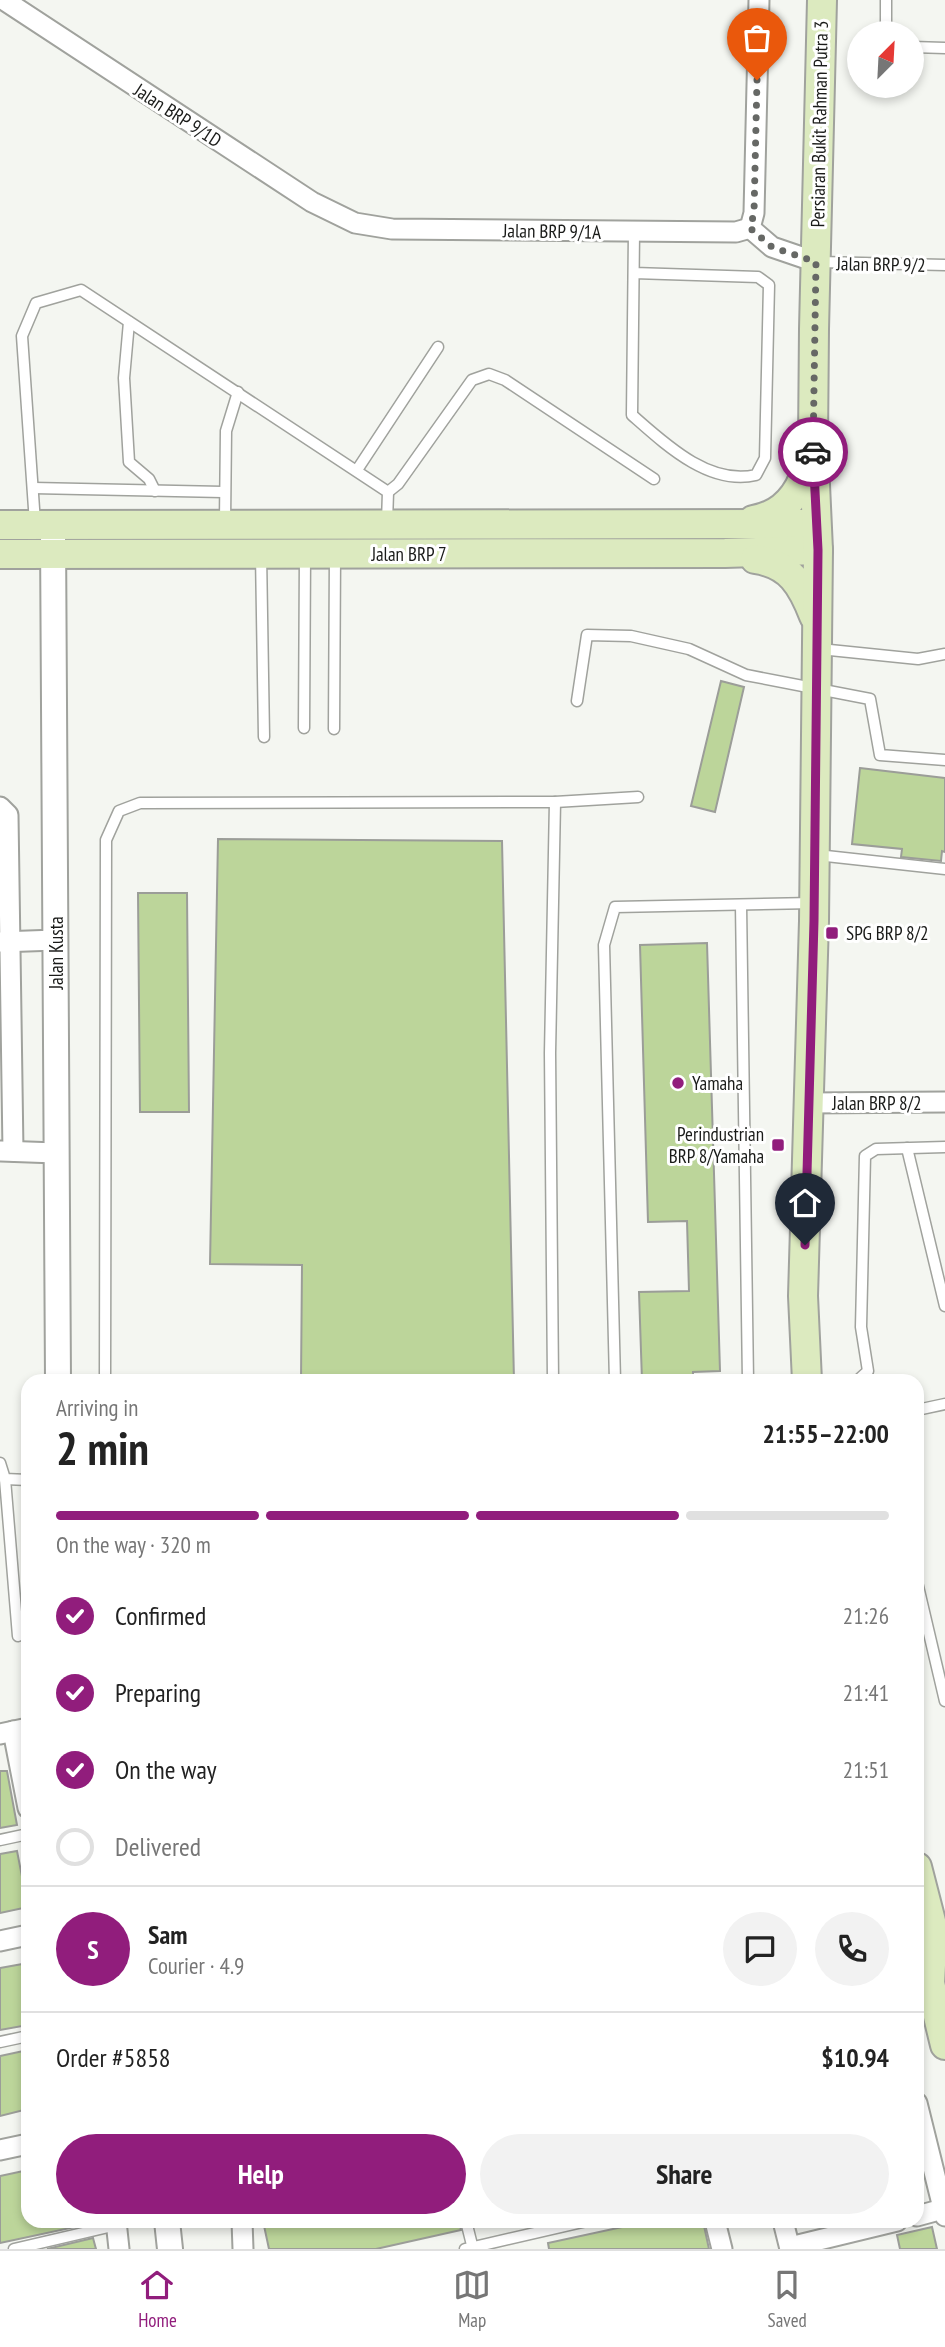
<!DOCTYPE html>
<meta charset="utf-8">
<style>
body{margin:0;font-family:"PT Sans Narrow",sans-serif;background:#f2f2f2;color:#222;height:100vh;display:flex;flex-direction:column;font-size:26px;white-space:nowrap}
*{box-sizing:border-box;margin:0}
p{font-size:23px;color:#767676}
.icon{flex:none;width:38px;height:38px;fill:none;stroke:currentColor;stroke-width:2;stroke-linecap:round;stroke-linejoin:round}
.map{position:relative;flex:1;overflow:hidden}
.details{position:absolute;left:21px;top:1374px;width:903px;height:854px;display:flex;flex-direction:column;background:#fff;border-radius:21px;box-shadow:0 4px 10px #0003}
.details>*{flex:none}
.needle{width:46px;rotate:24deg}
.buttons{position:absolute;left:847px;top:21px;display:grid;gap:14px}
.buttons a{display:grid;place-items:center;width:77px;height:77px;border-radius:50%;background:#fff;box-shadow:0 4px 10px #0003;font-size:35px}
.pin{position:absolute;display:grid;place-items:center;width:60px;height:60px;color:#fff;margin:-72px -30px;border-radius:50% 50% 50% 0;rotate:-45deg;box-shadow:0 0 7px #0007}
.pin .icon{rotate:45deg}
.courier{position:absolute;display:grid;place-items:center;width:70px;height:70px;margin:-35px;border:5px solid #911d7c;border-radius:50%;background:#fff;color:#222;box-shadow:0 2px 9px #0007}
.summary em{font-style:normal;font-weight:600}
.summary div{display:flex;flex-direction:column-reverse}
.summary{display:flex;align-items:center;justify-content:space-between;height:119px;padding:0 35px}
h1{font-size:46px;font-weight:600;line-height:52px}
.bar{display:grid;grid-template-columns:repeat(4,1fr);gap:10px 7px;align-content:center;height:84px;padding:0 35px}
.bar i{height:9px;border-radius:5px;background:#e0e0e0}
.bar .active{background:#911d7c}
.bar p{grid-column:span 4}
.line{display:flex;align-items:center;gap:18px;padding:0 35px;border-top:2px solid #e0e0e0}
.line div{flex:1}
.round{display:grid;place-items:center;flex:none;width:74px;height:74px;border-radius:37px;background:#f2f2f2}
ol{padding:0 35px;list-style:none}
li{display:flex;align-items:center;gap:21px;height:77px}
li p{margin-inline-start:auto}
li .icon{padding:7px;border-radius:50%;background:#911d7c;color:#fff;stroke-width:4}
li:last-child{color:#767676}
li i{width:38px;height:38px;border:4px solid #e0e0e0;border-radius:50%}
.button{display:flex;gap:14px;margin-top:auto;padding:14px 35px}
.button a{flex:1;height:80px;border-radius:42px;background:#911d7c;color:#fff;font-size:28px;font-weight:600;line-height:80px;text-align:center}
.button a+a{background:#f2f2f2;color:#222}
.menu{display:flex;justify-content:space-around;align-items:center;height:98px;border-top:2px solid #e0e0e0;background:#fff;font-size:19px;color:#767676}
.menu a{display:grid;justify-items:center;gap:4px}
.menu .active{color:#911d7c}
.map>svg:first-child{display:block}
.building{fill:#bcd59a;stroke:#9b9d98;stroke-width:2}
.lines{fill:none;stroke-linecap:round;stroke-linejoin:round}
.service-casing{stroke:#a0a29d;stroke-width:13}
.minor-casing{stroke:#a0a29d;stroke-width:23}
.tertiary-casing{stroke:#a0a29d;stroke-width:28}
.secondary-casing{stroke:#a0a29d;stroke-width:32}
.service{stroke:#fff;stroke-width:10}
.minor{stroke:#fff;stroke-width:19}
.tertiary{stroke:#fff;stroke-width:24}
.secondary{stroke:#dceabf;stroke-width:28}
.done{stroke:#666865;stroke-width:7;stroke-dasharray:0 12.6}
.route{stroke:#911d7c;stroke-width:9}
.poi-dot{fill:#911d7c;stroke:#fff;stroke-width:2.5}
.labels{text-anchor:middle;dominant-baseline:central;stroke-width:6;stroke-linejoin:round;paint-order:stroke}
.street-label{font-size:19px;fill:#1a1b19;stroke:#fff}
.poi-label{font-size:19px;fill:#1a1b19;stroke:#fff;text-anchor:start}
</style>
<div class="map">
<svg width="945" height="2249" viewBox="0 0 945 2249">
<rect width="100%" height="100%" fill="#f4f6f1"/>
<g class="building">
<path d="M721,681L744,687L715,812L691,806Z"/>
<path d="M860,768L945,778V852L942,851L941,861L901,857L902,849L852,844Z"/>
<path d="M218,839L502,841L514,1381H301L302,1265L210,1264Z"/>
<path d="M138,893H187L189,1112H140Z"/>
<path d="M707,943L720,1371L693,1372V1381H642L639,1292L689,1291L687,1221L648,1222L640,945Z"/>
<path d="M0,1771H7L17,1825L0,1828Z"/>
<path d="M17,1851L28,1907L0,1913V1854Z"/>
<path d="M28,1963V2025L0,2030V1968Z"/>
<path d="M28,2050V2109L0,2116V2056Z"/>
<path d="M28,2170V2221H89V2224L0,2243V2176Z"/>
<path d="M263,2221H459L461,2230L376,2249H269Z"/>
<path d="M650,2221H703L709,2249H549L548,2243Z"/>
<path d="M932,2227L937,2249H900L897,2235Z"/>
<path d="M93,2238L96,2249H47Z"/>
</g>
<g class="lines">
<g class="service-casing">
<g id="service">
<path d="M886,33V0"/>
<path d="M912,47L945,48"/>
<path d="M820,262L945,265"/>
<path d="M634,273L758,277L769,285L765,458L756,475C709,486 665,444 632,415L634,232"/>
<path d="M129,322L124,378L129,462L149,479L155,491"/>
<path d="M357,470L438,347"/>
<path d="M33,488L223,492"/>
<path d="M388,492L398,484L472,380L489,374L505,380L654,479"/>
<path d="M225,521L226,431L238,392"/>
<path d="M35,523L22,336L36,303L81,290L388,492L387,522"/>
<path d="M261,554L264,737"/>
<path d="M820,649L918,659L945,654"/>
<path d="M577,701L587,635L631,636L689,649L746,675L870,699L880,755L945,760"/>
<path d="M304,728L305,554"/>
<path d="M334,729L335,554"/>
<path d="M817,855L945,869"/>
<path d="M741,905L748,1381"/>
<path d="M907,1148L945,1306"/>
<path d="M105,1381L106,840L119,811L140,803L555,802L638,797"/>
<path d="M553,1381L550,1053L555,802"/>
<path d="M615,1381L604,945L615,907L813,903"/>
<path d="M857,1381L868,1371L861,1327L865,1156L876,1149L945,1147"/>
<path d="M917,1410L945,1404"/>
<path d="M0,1463L5,1479L28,1480"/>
<path d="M5,1479L18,1636"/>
<path d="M917,1582L945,1701"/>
<path d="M0,1840L28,1834"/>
<path d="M0,2042L28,2036"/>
<path d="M466,2221L473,2249"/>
<path d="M14,2249L117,2225"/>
<path d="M465,2249L587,2221"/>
</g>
</g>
<g class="minor-casing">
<g id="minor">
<path d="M4,0L312,202L355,223L392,229L736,232L750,228"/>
<path d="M750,228L754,213L759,0"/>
<path d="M750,228L772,247L816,262"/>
<path d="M0,807L8,815L13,1151"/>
<path d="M0,942L56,940"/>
<path d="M809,1103L945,1102"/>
<path d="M1,1151L56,1153"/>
<path d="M13,1731L28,1808"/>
<path d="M0,1734L28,1728"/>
<path d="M0,1941L28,1935"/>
<path d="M917,2103L945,2216"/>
<path d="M0,2150L28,2144"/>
<path d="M917,2216L943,2209"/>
<path d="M116,2221L119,2249"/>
<path d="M242,2221L243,2249"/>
<path d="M715,2221L722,2249"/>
<path d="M783,2221L790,2249"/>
<path d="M790,2247L897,2221"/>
</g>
</g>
<g class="tertiary-casing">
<g id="tertiary">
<path d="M53,534L58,1381"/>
<path d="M167,2221L170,2249"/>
</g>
</g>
<g class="secondary-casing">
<g id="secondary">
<path d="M753,520C785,515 802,491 809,460"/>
<path d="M0,525L816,524"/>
<path d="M0,554L725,553L818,550"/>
<path d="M755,559C790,564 802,585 814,616"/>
<path d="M807,1381L803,1296L814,921L818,550L813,441L814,329L822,0"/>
<path d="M917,1867L933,1929L942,1944"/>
<path d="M933,1929L930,1983L945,2045"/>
</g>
</g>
<use href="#service" class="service"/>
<use href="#minor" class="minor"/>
<use href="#tertiary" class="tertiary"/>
<use href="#secondary" class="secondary"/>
</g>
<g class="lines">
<path class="done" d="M757,80L754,213L750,228L772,247L816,262L813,452"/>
<path class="route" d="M805,1245L814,921L818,550L813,452"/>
</g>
<g class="poi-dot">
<rect x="825" y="926" width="14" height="14" rx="3.5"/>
<circle cx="678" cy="1083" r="7"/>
<rect x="771" y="1138" width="14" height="14" rx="3.5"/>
</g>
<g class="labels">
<g class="street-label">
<text transform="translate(178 115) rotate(33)">Jalan BRP 9/1D</text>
<text transform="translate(819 124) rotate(-89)">Persiaran Bukit Rahman Putra 3</text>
<text transform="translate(552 231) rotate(1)">Jalan BRP 9/1A</text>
<text transform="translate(881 264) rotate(1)">Jalan BRP 9/2</text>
<text x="409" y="554">Jalan BRP 7</text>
<text transform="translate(56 953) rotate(-90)">Jalan Kusta</text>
<text x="877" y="1103">Jalan BRP 8/2</text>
</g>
<g class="poi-label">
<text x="846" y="933">SPG BRP 8/2</text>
<text x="692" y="1083">Yamaha</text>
<text x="764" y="1134" text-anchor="end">Perindustrian<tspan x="764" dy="22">BRP 8/Yamaha</tspan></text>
</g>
</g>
</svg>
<div class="buttons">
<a><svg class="needle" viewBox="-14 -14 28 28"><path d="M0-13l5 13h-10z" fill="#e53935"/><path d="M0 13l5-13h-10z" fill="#767676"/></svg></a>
</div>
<div class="pin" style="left:757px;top:80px;background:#ea580c"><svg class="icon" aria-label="bag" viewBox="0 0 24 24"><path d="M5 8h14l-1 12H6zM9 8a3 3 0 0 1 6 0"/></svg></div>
<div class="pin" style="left:805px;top:1245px;background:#1f2937"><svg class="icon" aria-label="home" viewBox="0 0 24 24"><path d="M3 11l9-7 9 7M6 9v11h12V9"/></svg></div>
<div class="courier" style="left:813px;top:452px"><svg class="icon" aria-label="car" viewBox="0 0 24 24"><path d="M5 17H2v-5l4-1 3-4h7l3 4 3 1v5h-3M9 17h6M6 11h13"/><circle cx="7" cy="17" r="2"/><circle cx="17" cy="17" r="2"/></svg></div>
<section class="details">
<div class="summary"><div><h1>2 min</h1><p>Arriving in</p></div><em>21:55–22:00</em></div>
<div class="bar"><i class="active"></i><i class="active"></i><i class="active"></i><i></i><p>On the way · 320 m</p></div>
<ol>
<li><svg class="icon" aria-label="check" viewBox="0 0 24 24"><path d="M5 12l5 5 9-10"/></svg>Confirmed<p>21:26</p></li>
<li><svg class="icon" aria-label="check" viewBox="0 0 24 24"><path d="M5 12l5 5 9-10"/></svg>Preparing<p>21:41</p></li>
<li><svg class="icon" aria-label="check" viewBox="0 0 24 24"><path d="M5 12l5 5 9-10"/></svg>On the way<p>21:51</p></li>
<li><i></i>Delivered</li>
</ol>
<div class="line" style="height:126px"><b class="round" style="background:#911d7c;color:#fff">S</b><div><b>Sam</b><p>Courier · 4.9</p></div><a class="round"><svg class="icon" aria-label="chat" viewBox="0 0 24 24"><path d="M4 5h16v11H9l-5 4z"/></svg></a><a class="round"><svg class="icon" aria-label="phone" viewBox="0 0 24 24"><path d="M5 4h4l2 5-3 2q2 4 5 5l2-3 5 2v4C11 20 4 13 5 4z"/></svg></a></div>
<div class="line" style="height:91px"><div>Order #5858</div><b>$10.94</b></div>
<div class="button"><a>Help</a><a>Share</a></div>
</section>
</div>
<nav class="menu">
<a class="active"><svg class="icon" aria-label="home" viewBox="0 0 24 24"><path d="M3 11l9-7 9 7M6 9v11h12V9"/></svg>Home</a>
<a><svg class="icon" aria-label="map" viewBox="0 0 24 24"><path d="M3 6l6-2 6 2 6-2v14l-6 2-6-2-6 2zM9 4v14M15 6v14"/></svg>Map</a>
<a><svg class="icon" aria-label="saved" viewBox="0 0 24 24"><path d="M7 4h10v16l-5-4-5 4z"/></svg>Saved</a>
</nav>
